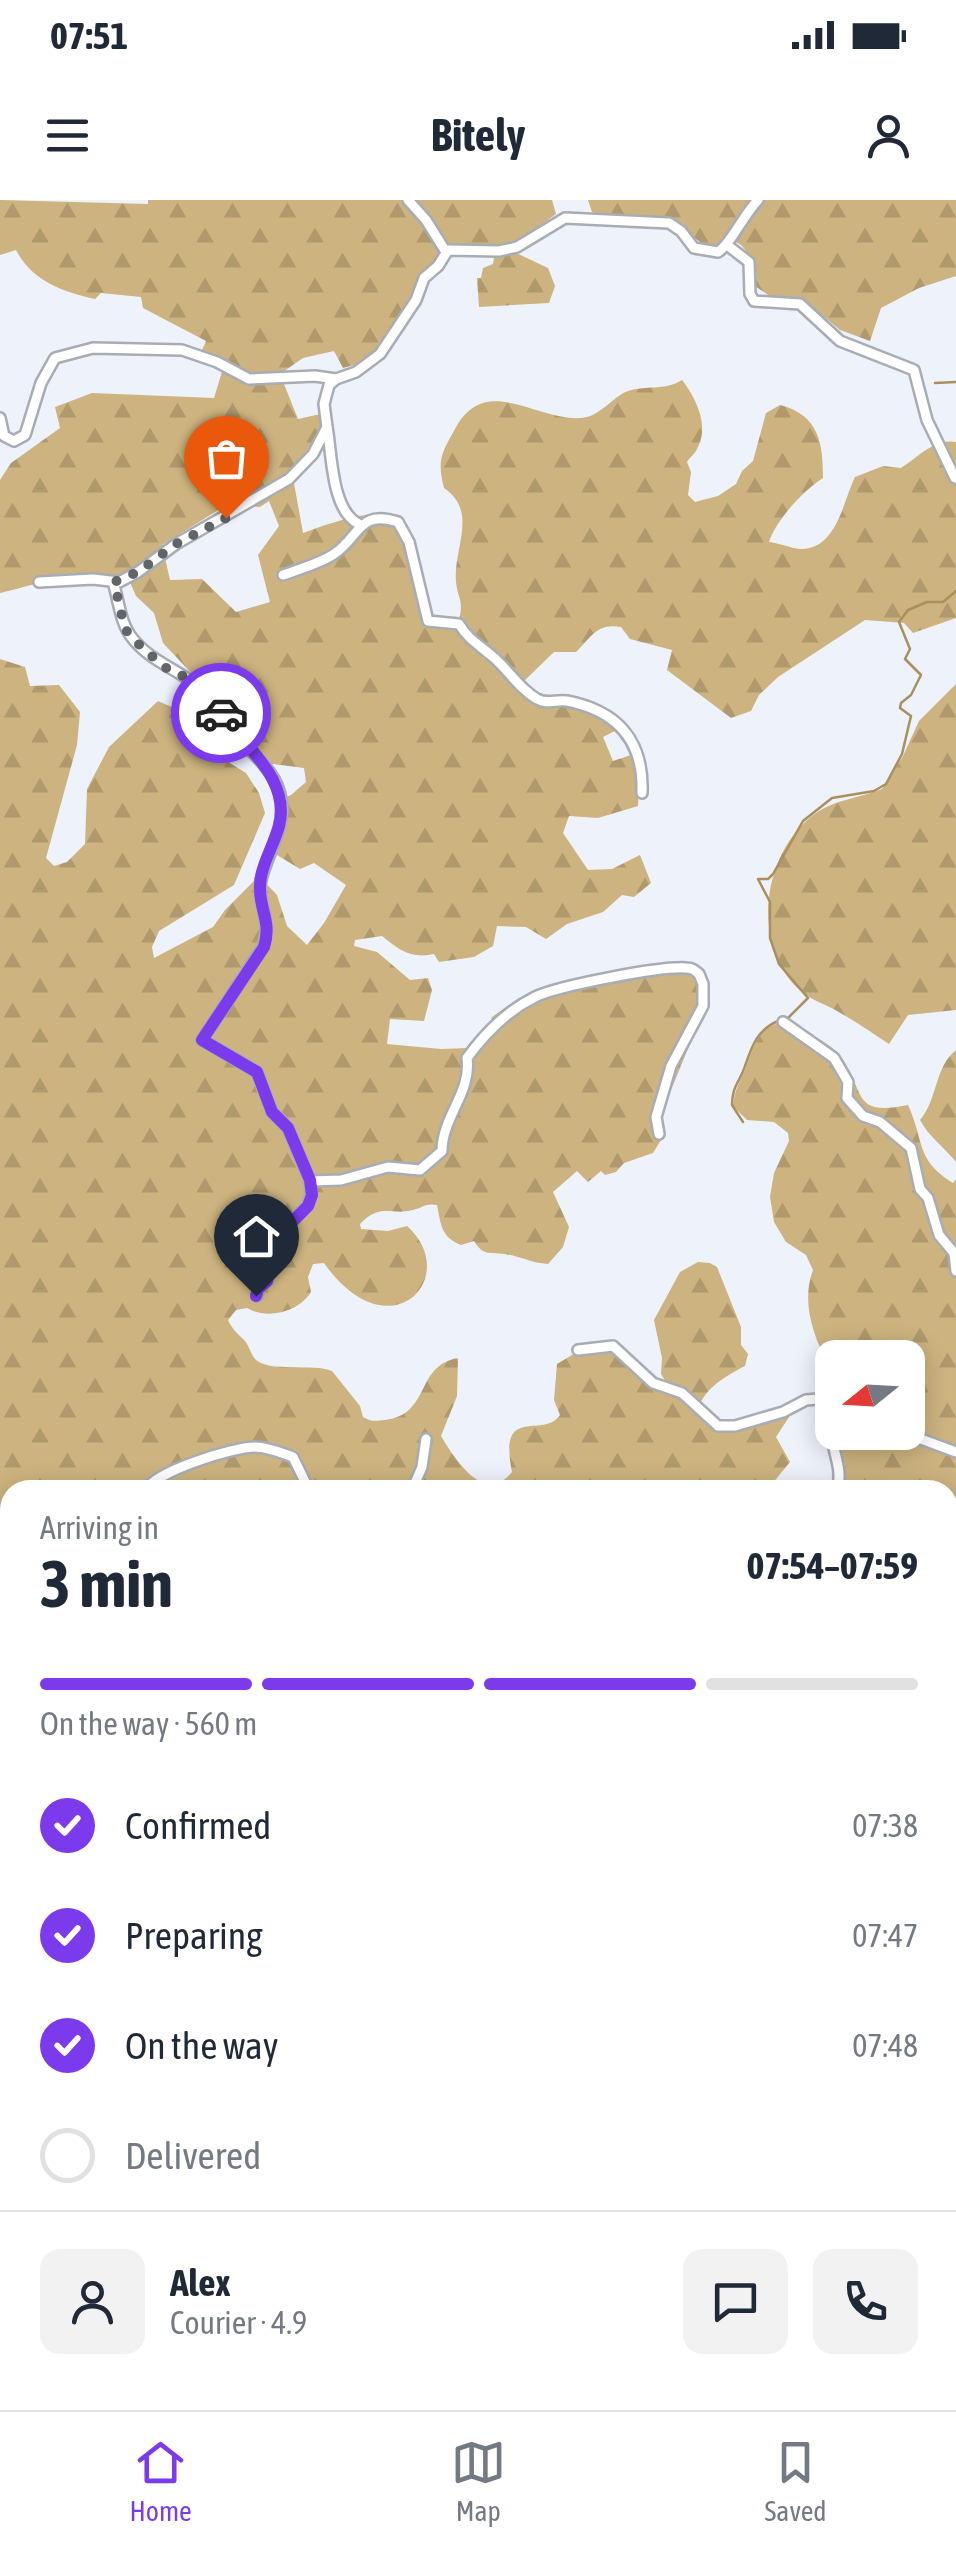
<!DOCTYPE html>
<meta charset="utf-8">
<style>
body{margin:0;font-family:"Asap Condensed",sans-serif;background:#f2f2f3;color:#1f2937;height:100vh;display:flex;flex-direction:column;font-size:38px;white-space:nowrap}
*{box-sizing:border-box;margin:0}
p{font-size:32px;color:#747a83}
.icon{flex:none;width:55px;height:55px;fill:none;stroke:currentColor;stroke-width:2;stroke-linecap:round;stroke-linejoin:round}
.map{position:relative;flex:1;overflow:hidden}
.sheet{position:absolute;left:0px;top:1280px;width:958px;height:930px;display:flex;flex-direction:column;background:#fff;border-radius:30px 30px 0 0;box-shadow:0 5px 25px #0003}
.sheet>*{flex:none}
.needle{width:65px;rotate:252deg}
.tools{position:absolute;left:815px;top:1140px;display:grid;gap:20px}
.tools a{display:grid;place-items:center;width:110px;height:110px;border-radius:20px;background:#fff;box-shadow:0 5px 25px #0003;font-size:50px}
.pin{position:absolute;display:grid;place-items:center;width:85px;height:85px;color:#fff;margin:-102px -42px;border-radius:50% 50% 50% 0;rotate:-45deg;box-shadow:0 0 10px #0007}
.pin .icon{rotate:45deg}
.courier{position:absolute;display:grid;place-items:center;width:100px;height:100px;margin:-50px;border:8px solid #7c3aed;border-radius:50%;background:#fff;color:#222;box-shadow:0 2px 12px #0007}
.head em{font-style:normal;font-weight:700}
.head div{display:flex;flex-direction:column-reverse}
.head{display:flex;align-items:center;justify-content:space-between;height:170px;padding:0 40px}
h1{font-size:65px;font-weight:700;line-height:75px}
.bar{display:grid;grid-template-columns:repeat(4,1fr);gap:15px 10px;align-content:center;height:120px;padding:0 40px}
.bar i{height:12px;border-radius:8px;background:#e0e1e3}
.bar .selected{background:#7c3aed}
.bar p{grid-column:span 4}
.line{display:flex;align-items:center;gap:25px;padding:0 40px;border-top:2px solid #e0e1e3}
.line div{flex:1}
.round{display:grid;place-items:center;flex:none;width:105px;height:105px;border-radius:20px;background:#f2f2f3}
ol{padding:0 40px;list-style:none}
li{display:flex;align-items:center;gap:30px;height:110px}
li p{margin-inline-start:auto}
li .icon{padding:10px;border-radius:50%;background:#7c3aed;color:#fff;stroke-width:4}
li:last-child{color:#747a83}
li i{width:55px;height:55px;border:5px solid #e0e1e3;border-radius:50%}
.status{display:flex;justify-content:space-between;align-items:center;height:70px;padding:0 50px;background:#fff;direction:ltr}
.status svg{height:28px;fill:currentColor}
header{display:flex;justify-content:space-between;align-items:center;height:130px;padding:0 40px;background:#fff;font-size:45px;font-weight:700}
.dock{display:flex;justify-content:space-around;align-items:center;height:140px;border-top:2px solid #e0e1e3;background:#fff;font-size:28px;color:#747a83}
.dock a{display:grid;justify-items:center;gap:5px}
.dock .selected{color:#7c3aed}
.map>svg:first-child{display:block}
.forest{fill:url(#forest-firs);fill-rule:evenodd}
.lines{fill:none;stroke-linecap:round;stroke-linejoin:round}
.stream{stroke:#a9905d;stroke-width:2.5}
.minor-casing{stroke:#a8acb5;stroke-width:14}
.minor{stroke:#fff;stroke-width:9}
.done{stroke:#616469;stroke-width:10;stroke-dasharray:0 18}
.route{stroke:#7c3aed;stroke-width:12}
</style>
<div class="status"><b>07:51</b><svg viewBox="0 0 49 12"><path d="M0 12V9h3v3zM5 12V6h3v6zM10 12V3h3v9zM15 12V0h3v12zM26 1h20v11H26zM47 4h2v5h-2z"/></svg></div>
<header><svg class="icon" aria-label="menu" viewBox="0 0 24 24"><path d="M4 6h16M4 12h16M4 18h16"/></svg>Bitely<svg class="icon" aria-label="person" viewBox="0 0 24 24"><circle cx="12" cy="8" r="4"/><path d="M4 21q1-7 8-7t8 7"/></svg></header>
<div class="map">
<svg width="956" height="2210" viewBox="0 0 956 2210">
<defs>
<pattern id="forest-firs" width="22" height="20" patternUnits="userSpaceOnUse" patternTransform="scale(2.5)"><rect width="22" height="20" fill="#cdb37f"/><path d="M5 1l3.5 6h-7zM16 11l3.5 6h-7z" fill="#af996d"/></pattern>
</defs>
<rect width="100%" height="100%" fill="#eef2fb"/>
<g class="forest">
<path d="M0,0L148,4V0H552L556,14C540,25 527,40 507,43L512,51L548,68L555,86L549,103L479,107L477,78H481L483,68L493,64L494,58L487,46L448,45L381,148L358,164L343,168L334,151L303,158L280,174L298,219L325,213L326,222L292,272L303,333C328,324 378,305 402,319L407,328L431,417L459,420C464,400 458,400 456,382C453,348 479,312 444,288C437,260 441,254 455,229C485,172 536,221 581,218C600,217 612,197 628,191C646,185 665,191 682,180C696,198 710,226 697,249C695,254 690,257 687,262L691,272L688,295L695,302L718,296L736,284L742,271L753,261L766,213L780,205C819,215 823,243 823,278C804,290 776,320 769,342C779,343 791,348 800,349C837,350 843,301 855,277L883,266L901,268C918,257 935,238 956,242V418L913,433L904,423L865,420L778,477L759,495L751,511L731,518L667,470L672,450L630,439L621,427C596,423 592,437 576,452H554L522,483C552,504 555,490 582,501C596,507 609,519 621,528L603,537L613,561L634,554L639,577L638,606L598,618L569,616L563,633L588,670L612,669L640,655L651,683L634,697L622,695L603,712L567,724L546,739L526,727L497,726L493,746L474,757L439,762L434,754C411,759 399,750 382,736L355,740L354,746L377,752L410,780L428,778L432,790L424,821L390,819L387,844L441,849L469,848L487,835L492,817L519,798L666,764L687,765L702,772L708,782L706,805L659,919L661,940L653,953L624,963L616,972L605,975L601,971L588,982L577,971L553,992L569,1027L563,1047L548,1064C530,1063 520,1056 504,1054C489,1052 483,1056 474,1041L461,1045C441,1037 441,1025 437,1005C426,1003 424,1007 413,1010C391,1016 381,1002 360,1024L361,1029L388,1031L407,1026C463,1076 390,1156 324,1063L313,1064L308,1077L311,1092C299,1112 267,1120 247,1108L236,1110L228,1120C233,1130 236,1132 243,1139C249,1144 250,1153 255,1159C268,1173 313,1163 332,1171L360,1206L363,1217C371,1222 376,1221 385,1220C432,1214 414,1166 458,1158L457,1196L441,1236C456,1261 485,1306 512,1272C498,1203 543,1240 560,1215L554,1200L557,1164L577,1152L609,1147L664,1192L669,1187L661,1174L662,1158L654,1120L680,1072L698,1062L710,1063L717,1067L741,1127V1145L748,1154L745,1166C724,1177 701,1190 697,1214L717,1228L786,1214L789,1217L776,1237L790,1262L767,1290H10V2068L0,2075V459L25,467L30,486L59,485L80,512L77,545L46,658L54,666L67,662L85,644L87,589L109,547L158,501L190,515L225,560L246,573L259,593L265,613L234,685L159,731L152,747L154,758L213,727L225,710L259,676L277,695L287,726L307,745L324,723L346,685L314,663L300,669L272,652L281,617L279,600L291,595L306,582L304,568L273,564L267,568L245,530L163,443L154,413L136,396L129,380C79,367 47,382 0,393V280L11,263L60,228L55,207L92,193L214,198L222,172L200,155L206,141L143,108L141,97L101,93L95,99C63,92 32,81 16,50L0,55ZM269,301L279,326L258,355L270,402L236,412L202,379L170,380L162,345L228,304L260,307Z"/>
<path d="M588,0H956V76L919,88L881,108L870,141L840,130L805,101L774,99L755,86C752,60 745,27 712,48C696,42 692,34 679,27C652,13 620,19 592,12Z"/>
<path d="M956,484V810L908,815L889,844C872,833 855,821 837,811C827,805 812,800 803,793C750,749 761,656 812,616C834,599 857,599 882,589L903,556L919,521Z"/>
<path d="M779,823C797,827 831,842 841,857C866,892 851,917 908,905C925,942 915,959 953,983L956,979V2210H867L862,2200H948V1290H842L845,1266L837,1233L908,1232V1158H832V1164H828C813,1135 801,1102 813,1070L806,1055L786,1042L774,1022L770,997L774,973L789,941L788,933L774,922L747,920L733,906C734,889 741,881 746,867C753,848 758,829 779,823Z"/>
<path d="M956,850V962C944,947 929,937 920,920C938,899 934,868 956,850Z"/>
<path d="M10,2124V2200H806L817,2210H0V2127Z"/>
</g>
<g class="lines">
<g class="stream">
<path d="M935,183L956,182"/>
<path d="M786,820L808,798L779,764L770,738V702L758,679H768L773,674L803,621L832,598L874,591L886,584L902,554L911,516L900,508L901,503L911,495L921,475L905,459L910,449L899,422L908,410L927,402H943L956,391"/>
<path d="M743,922L732,905C732,886 740,882 745,866C752,846 757,830 778,821"/>
<path d="M832,2200L838,2210"/>
</g>
<g class="minor-casing">
<g id="minor">
<path d="M408,0L426,20L446,52"/>
<path d="M727,45L749,62L750,94L754,101L800,104L840,141L914,170L927,220L955,278"/>
<path d="M0,218L4,236L14,241L25,235L41,183L55,158L93,148L182,150L217,162L249,179L315,176L336,179"/>
<path d="M327,227C332,253 331,311 359,324"/>
<path d="M283,375C299,369 319,364 334,354C360,337 358,309 398,322L409,342L428,421L459,424C468,439 479,445 492,456C508,469 519,489 537,499C547,505 556,499 567,501C618,511 644,541 642,593"/>
<path d="M39,382L93,379L119,382L138,372L176,344L289,279L313,254L327,227L324,204L329,185L336,179L356,172L380,154L416,100L424,78L438,66L448,50L499,51L517,47L565,18L669,23L681,31L694,48L718,52C730,45 744,14 758,0"/>
<path d="M113,382C119,401 120,424 133,439C148,458 169,466 188,479C210,494 222,517 238,537C254,556 277,572 281,599C286,627 267,654 261,680C256,703 273,721 263,747L202,840L257,872L272,912L288,928L310,981L311,995L308,1005L288,1026L283,1043L272,1060L267,1081L258,1089L257,1096"/>
<path d="M783,822L834,858L848,882L847,898L863,916L880,922L911,948L920,989L928,998L939,1035L954,1053L956,1071"/>
<path d="M310,981L341,980L388,967L420,970L442,951C442,917 472,892 467,858C485,833 507,811 535,797C558,786 660,766 686,768C693,768 694,770 699,774L703,784V806L671,866L656,917L659,934"/>
<path d="M578,1150L613,1146L653,1183L682,1193L718,1226H735L783,1212L806,1200L818,1199L832,1207"/>
<path d="M832,1231C831,1251 844,1268 837,1290"/>
<path d="M902,1232L956,1252"/>
<path d="M146,1290C154,1272 233,1247 255,1247C267,1247 282,1253 293,1257L309,1290"/>
<path d="M412,1290L422,1267L426,1239"/>
<path d="M0,1394L10,1389"/>
<path d="M869,2200L875,2210"/>
<path d="M938,2210L946,2207L956,2193"/>
</g>
</g>
<use href="#minor" class="minor"/>
</g>
<g class="lines">
<path class="done" d="M221,513L189,479L164,467L134,440L125,429L114,382L138,372L176,344L226,318"/>
<path class="route" d="M221,513C245,547 291,579 279,626C274,645 260,667 260,686C259,710 272,721 264,747L202,840L257,872L272,912L288,928L310,980L312,995L308,1006L288,1026L284,1043L272,1060L267,1081L258,1089L256,1096"/>
</g>
</svg>
<div class="tools">
<a><svg class="needle" viewBox="-14 -14 28 28"><path d="M0-13l5 13h-10z" fill="#e53935"/><path d="M0 13l5-13h-10z" fill="#747a83"/></svg></a>
</div>
<div class="pin" style="left:226px;top:318px;background:#ea580c"><svg class="icon" aria-label="bag" viewBox="0 0 24 24"><path d="M5 8h14l-1 12H6zM9 8a3 3 0 0 1 6 0"/></svg></div>
<div class="pin" style="left:256px;top:1096px;background:#1f2937"><svg class="icon" aria-label="home" viewBox="0 0 24 24"><path d="M3 11l9-7 9 7M6 9v11h12V9"/></svg></div>
<div class="courier" style="left:221px;top:513px"><svg class="icon" aria-label="car" viewBox="0 0 24 24"><path d="M5 17H2v-5l4-1 3-4h7l3 4 3 1v5h-3M9 17h6M6 11h13"/><circle cx="7" cy="17" r="2"/><circle cx="17" cy="17" r="2"/></svg></div>
<section class="sheet">
<div class="head"><div><h1>3 min</h1><p>Arriving in</p></div><em>07:54–07:59</em></div>
<div class="bar"><i class="selected"></i><i class="selected"></i><i class="selected"></i><i></i><p>On the way · 560 m</p></div>
<ol>
<li><svg class="icon" aria-label="check" viewBox="0 0 24 24"><path d="M5 12l5 5 9-10"/></svg>Confirmed<p>07:38</p></li>
<li><svg class="icon" aria-label="check" viewBox="0 0 24 24"><path d="M5 12l5 5 9-10"/></svg>Preparing<p>07:47</p></li>
<li><svg class="icon" aria-label="check" viewBox="0 0 24 24"><path d="M5 12l5 5 9-10"/></svg>On the way<p>07:48</p></li>
<li><i></i>Delivered</li>
</ol>
<div class="line" style="height:180px"><a class="round"><svg class="icon" aria-label="person" viewBox="0 0 24 24"><circle cx="12" cy="8" r="4"/><path d="M4 21q1-7 8-7t8 7"/></svg></a><div><b>Alex</b><p>Courier · 4.9</p></div><a class="round"><svg class="icon" aria-label="chat" viewBox="0 0 24 24"><path d="M4 5h16v11H9l-5 4z"/></svg></a><a class="round"><svg class="icon" aria-label="phone" viewBox="0 0 24 24"><path d="M5 4h4l2 5-3 2q2 4 5 5l2-3 5 2v4C11 20 4 13 5 4z"/></svg></a></div>
</section>
</div>
<nav class="dock">
<a class="selected"><svg class="icon" aria-label="home" viewBox="0 0 24 24"><path d="M3 11l9-7 9 7M6 9v11h12V9"/></svg>Home</a>
<a><svg class="icon" aria-label="map" viewBox="0 0 24 24"><path d="M3 6l6-2 6 2 6-2v14l-6 2-6-2-6 2zM9 4v14M15 6v14"/></svg>Map</a>
<a><svg class="icon" aria-label="saved" viewBox="0 0 24 24"><path d="M7 4h10v16l-5-4-5 4z"/></svg>Saved</a>
</nav>
